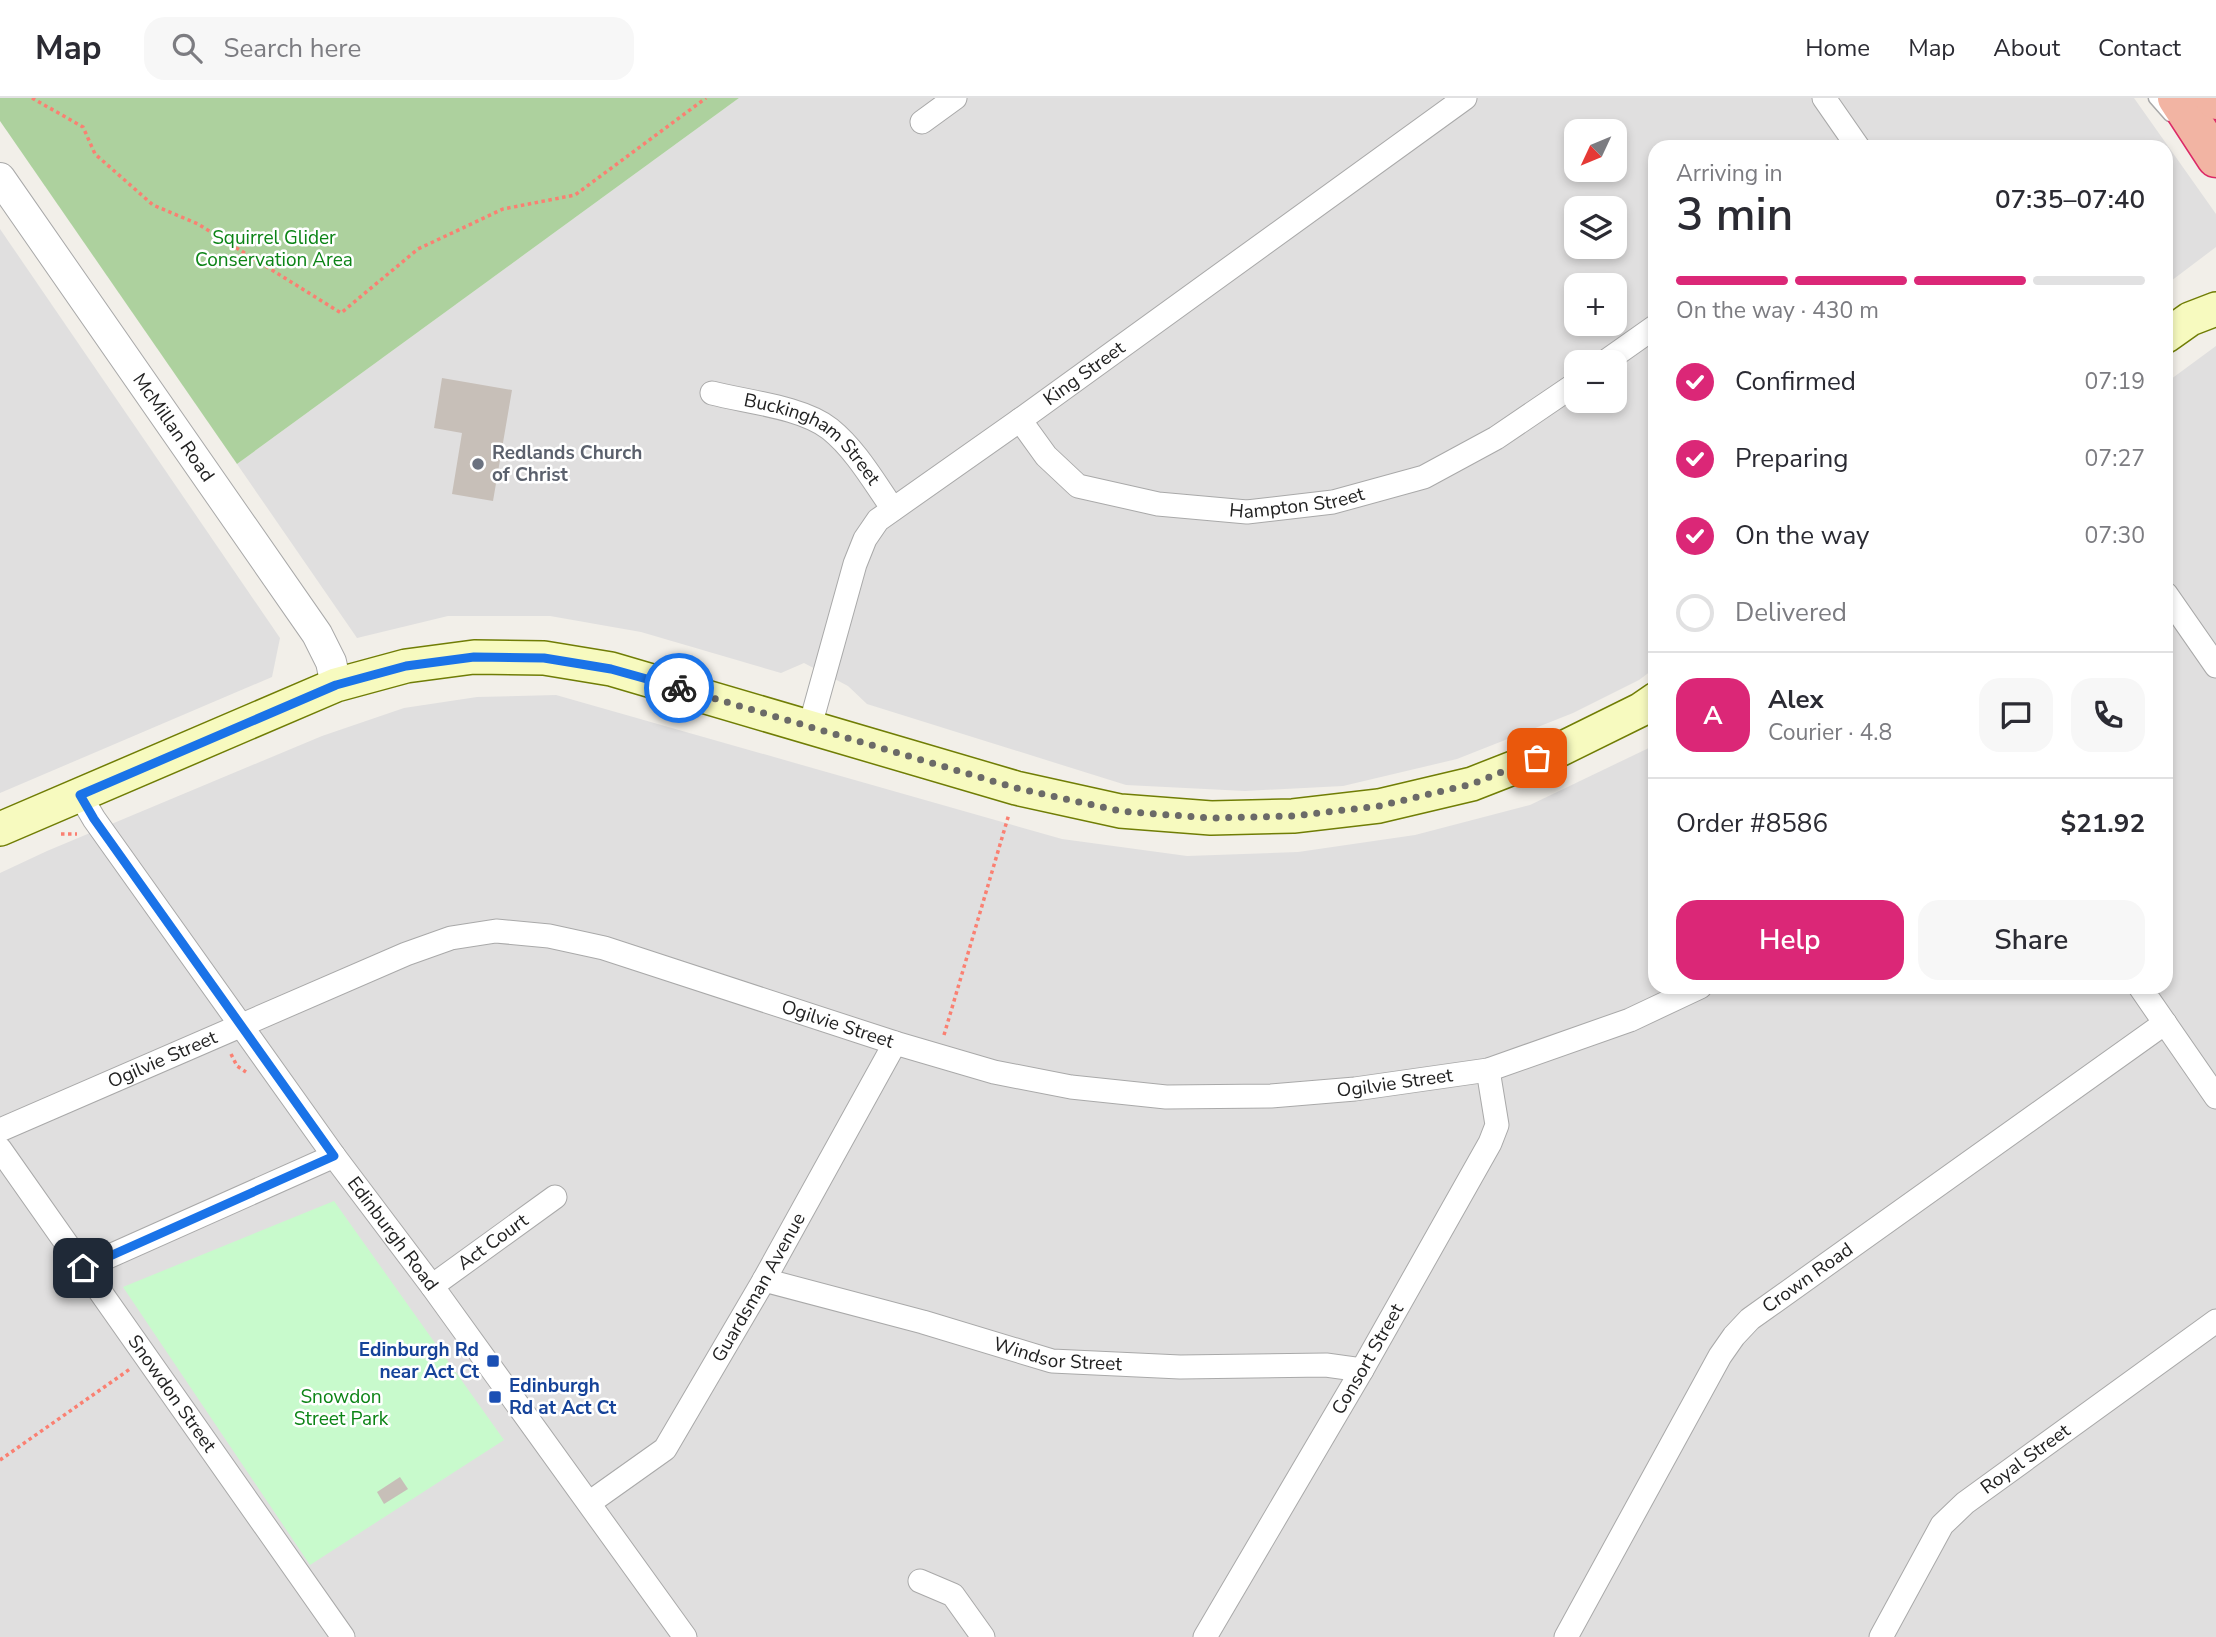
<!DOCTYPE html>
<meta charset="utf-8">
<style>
body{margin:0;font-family:"Nunito Sans",sans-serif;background:#f7f7f7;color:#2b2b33;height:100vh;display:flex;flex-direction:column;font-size:26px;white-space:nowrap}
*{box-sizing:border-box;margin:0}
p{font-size:23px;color:#7c7c81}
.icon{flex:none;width:38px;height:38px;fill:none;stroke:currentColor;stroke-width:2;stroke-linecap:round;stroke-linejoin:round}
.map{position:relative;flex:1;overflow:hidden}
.details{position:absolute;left:1648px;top:42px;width:525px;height:854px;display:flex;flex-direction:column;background:#fff;border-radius:21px;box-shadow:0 4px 10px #0003}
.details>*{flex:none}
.needle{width:46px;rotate:226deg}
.buttons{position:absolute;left:1564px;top:21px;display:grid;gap:14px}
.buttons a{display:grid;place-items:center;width:63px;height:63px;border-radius:14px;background:#fff;box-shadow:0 4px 10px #0003;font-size:35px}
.pin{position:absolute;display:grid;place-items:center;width:60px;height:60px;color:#fff;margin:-30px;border-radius:14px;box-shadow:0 4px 10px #0006}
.courier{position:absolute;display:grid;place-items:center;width:70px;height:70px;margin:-35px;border:5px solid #1a73e8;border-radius:50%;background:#fff;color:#222;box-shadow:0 2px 9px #0007}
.headline em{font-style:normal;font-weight:600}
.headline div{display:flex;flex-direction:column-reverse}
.headline{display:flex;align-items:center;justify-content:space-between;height:119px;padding:0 28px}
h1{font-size:46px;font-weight:600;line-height:52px}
.bar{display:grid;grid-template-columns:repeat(4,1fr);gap:10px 7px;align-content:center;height:84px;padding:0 28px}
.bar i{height:9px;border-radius:5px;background:#e1e1e2}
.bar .current{background:#db2777}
.bar p{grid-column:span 4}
.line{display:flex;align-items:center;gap:18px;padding:0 28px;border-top:2px solid #e1e1e2}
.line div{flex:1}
.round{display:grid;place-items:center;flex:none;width:74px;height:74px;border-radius:21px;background:#f7f7f7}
ol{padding:0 28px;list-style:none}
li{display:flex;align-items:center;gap:21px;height:77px}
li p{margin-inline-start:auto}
li .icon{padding:7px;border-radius:50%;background:#db2777;color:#fff;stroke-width:4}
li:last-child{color:#7c7c81}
li i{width:38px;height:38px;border:4px solid #e1e1e2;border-radius:50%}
.primary-button{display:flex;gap:14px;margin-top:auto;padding:14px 28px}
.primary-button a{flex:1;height:80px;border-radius:21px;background:#db2777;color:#fff;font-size:28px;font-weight:600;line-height:80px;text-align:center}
.primary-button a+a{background:#f7f7f7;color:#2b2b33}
header{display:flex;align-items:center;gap:42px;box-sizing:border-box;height:98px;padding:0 35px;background:#fff;border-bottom:2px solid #e1e1e2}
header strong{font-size:33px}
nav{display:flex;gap:38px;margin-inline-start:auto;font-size:24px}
.search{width:490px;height:63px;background:#f7f7f7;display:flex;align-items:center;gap:18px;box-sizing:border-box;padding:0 24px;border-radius:21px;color:#7c7c81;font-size:26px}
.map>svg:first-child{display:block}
.residential{fill:#e0dfdf;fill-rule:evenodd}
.forest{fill:#add19e}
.park{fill:#c8facc}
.building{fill:#c7bfb8}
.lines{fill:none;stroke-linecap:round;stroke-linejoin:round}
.service-casing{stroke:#a9a9a9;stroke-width:15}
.minor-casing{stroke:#a9a9a9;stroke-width:25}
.tertiary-casing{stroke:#a9a9a9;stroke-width:32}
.secondary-casing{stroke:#707d05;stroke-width:36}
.trunk-casing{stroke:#dc2a67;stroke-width:41}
.path{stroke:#fa8072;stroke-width:3.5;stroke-dasharray:3.5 3.5;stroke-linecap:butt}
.service{stroke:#fff;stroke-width:12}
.minor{stroke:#fff;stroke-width:23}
.tertiary{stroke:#fff;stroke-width:30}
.secondary{stroke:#f7fabf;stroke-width:33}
.trunk{stroke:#f2b4a3;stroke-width:38}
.done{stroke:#6b6a68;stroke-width:7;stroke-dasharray:0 12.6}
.route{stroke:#1a73e8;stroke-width:9}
.worship-dot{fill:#6b7280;stroke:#fff;stroke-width:2.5}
.transit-dot{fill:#1a4fb4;stroke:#fff;stroke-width:2.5}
.labels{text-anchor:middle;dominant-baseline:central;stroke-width:5;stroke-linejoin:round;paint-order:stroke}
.park-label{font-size:19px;fill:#0c8416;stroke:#fff}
.street-label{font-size:19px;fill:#222;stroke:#fff}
.worship-label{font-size:19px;font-weight:bold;fill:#5b616d;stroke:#fff;text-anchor:start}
.transit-label{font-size:19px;font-weight:bold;fill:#164399;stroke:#fff;text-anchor:end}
</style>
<header>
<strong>Map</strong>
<div class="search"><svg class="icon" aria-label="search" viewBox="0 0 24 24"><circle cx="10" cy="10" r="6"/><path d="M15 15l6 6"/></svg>Search here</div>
<nav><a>Home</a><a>Map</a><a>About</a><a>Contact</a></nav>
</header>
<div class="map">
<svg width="2216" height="1539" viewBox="0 0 2216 1539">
<rect width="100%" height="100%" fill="#f2efe9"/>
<g class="residential">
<path d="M739,0H2134L2216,116V149L2167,186L2166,49H1656L1655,570L1639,582L1573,615L1457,661L1343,688L1245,693L1126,687L867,606L848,588L804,565L781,575L641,534L550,518H448L357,540L237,366ZM1577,33H1615V72H1577ZM1577,110H1615V149H1577ZM1577,187H1615V226H1577ZM1577,264H1615V303H1577Z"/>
<path d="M0,131L280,540L272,579L0,695Z"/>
<path d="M2216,248V1539H0V775L47,753L322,638L404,610L477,599L556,597L1062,741L1187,758L1298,754L1415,737L1530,707L1655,647L1656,889H2166L2167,284Z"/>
</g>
<path class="forest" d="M0,0H739L237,366L0,23Z"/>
<path class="park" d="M334,1103L504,1342L310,1467L123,1189Z"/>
<g class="building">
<path d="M442,280L512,292L493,403L452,396L462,335L434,330Z"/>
<path d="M400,1379L408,1391L384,1406L377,1394Z"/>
</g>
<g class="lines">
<g class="service-casing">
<path id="service" d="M2155,0L2170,17"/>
</g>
<g class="minor-casing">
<g id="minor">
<path d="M1824,0L1858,49"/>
<path d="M922,24L955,0"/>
<path d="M1605,264L1656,228"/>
<path id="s1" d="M712,295C747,304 802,309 830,331C856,352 874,384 893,411"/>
<path id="s2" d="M1020,322L1046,358L1078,388L1158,406L1247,414L1333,404L1424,379L1496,340L1577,285"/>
<path d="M2166,496L2216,568"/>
<path id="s3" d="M810,628L855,466L865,441L878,422L1020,322L1465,0"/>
<path id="s4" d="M80,697L94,721L334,1058L432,1188L685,1539"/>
<path d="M2140,889L2216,999"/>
<path id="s5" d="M0,1032L406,856L451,840L496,833L549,838L604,850L895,945L994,974L1071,989L1166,999L1271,998L1355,991L1488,972L1630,922L1700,889"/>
<path id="s6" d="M0,1051L343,1539"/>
<path d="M83,1170L334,1058"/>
<path id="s7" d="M764,1182L923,1224L1052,1263L1180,1269L1326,1267L1362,1272"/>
<path id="s8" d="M432,1188L555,1099"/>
<path id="s9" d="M589,1405L665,1351L764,1182L895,945"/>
<path d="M920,1483L953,1497L983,1539"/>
<path id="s10" d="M1205,1539L1362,1272L1490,1045L1497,1027L1488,972"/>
<path id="s11" d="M1566,1539L1720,1258L1734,1238L1750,1221L2165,925"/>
<path id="s12" d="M1881,1539L1942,1427L1965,1405L2216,1223"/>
</g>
</g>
<g class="tertiary-casing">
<g id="tertiary">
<path id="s13" d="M0,80L317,536L331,564L336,587"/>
</g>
</g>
<g class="secondary-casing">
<g id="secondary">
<path d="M2166,238L2190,221L2216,211"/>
<path d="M0,731L336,587L406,568L474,559L544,560L611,571L1016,690L1120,713L1211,720L1293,718L1379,708L1472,686L1559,652L1640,612L1656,601"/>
</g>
</g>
<g class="trunk-casing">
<g id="trunk">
<path d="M2177,0L2216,60"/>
<path d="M2214,0L2216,2"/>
</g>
</g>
<g class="path">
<path d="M32,0L83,29L95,56L153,107L198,126L341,215L418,151L503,111L575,97L706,0"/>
<path d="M61,736H77"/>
<path d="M944,937L1009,716"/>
<path d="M231,956L237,968L246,974"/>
<path d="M0,1362L130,1271"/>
</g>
<use href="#service" class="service"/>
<use href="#minor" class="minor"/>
<use href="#tertiary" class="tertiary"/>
<use href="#secondary" class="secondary"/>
<use href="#trunk" class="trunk"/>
</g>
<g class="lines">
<path class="done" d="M679,590L1016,690L1120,713L1143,715L1212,720L1293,718L1379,708L1472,686L1537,660"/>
<path class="route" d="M83,1170L334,1058L94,721L80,697L336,587L406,568L474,559L544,560L611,571L679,590"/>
</g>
<circle class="worship-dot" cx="478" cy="366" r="7"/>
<g class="transit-dot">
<rect x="486" y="1256" width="14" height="14" rx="3.5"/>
<rect x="488" y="1292" width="14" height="14" rx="3.5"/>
</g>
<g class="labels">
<g class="park-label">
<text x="274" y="140">Squirrel Glider<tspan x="274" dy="22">Conservation Area</tspan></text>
<text x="341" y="1299">Snowdon<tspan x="341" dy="22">Street Park</tspan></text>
</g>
<g class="street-label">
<text stroke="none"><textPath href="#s3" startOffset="471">King Street</textPath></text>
<text stroke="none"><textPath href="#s13" startOffset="304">McMillan Road</textPath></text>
<text stroke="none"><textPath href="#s1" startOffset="114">Buckingham Street</textPath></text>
<text stroke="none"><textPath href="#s2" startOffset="310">Hampton Street</textPath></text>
<text stroke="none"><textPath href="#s5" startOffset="891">Ogilvie Street</textPath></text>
<text stroke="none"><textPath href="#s5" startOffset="177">Ogilvie Street</textPath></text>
<text stroke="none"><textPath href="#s5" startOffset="1458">Ogilvie Street</textPath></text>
<text stroke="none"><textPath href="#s4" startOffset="539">Edinburgh Road</textPath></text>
<text stroke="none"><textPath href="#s8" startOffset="75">Act Court</textPath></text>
<text stroke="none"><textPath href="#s11" startOffset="439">Crown Road</textPath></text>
<text stroke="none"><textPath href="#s9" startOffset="280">Guardsman Avenue</textPath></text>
<text stroke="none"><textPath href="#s7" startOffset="304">Windsor Street</textPath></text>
<text stroke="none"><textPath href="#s10" startOffset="322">Consort Street</textPath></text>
<text stroke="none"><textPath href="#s6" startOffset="299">Snowdon Street</textPath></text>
<text stroke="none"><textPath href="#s12" startOffset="234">Royal Street</textPath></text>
</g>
<g class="worship-label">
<text x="492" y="355">Redlands Church<tspan x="492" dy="22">of Christ</tspan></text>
</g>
<g class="transit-label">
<text x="479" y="1252">Edinburgh Rd<tspan x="479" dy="22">near Act Ct</tspan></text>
<text x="509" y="1288" text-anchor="start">Edinburgh<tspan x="509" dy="22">Rd at Act Ct</tspan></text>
</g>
</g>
</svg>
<div class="buttons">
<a><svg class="needle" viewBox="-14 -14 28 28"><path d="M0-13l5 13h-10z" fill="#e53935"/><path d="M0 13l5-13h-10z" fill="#7c7c81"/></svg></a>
<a><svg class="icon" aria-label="layers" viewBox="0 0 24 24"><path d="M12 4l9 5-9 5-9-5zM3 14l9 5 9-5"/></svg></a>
<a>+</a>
<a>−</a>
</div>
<div class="pin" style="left:1537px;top:660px;background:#ea580c"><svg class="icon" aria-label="bag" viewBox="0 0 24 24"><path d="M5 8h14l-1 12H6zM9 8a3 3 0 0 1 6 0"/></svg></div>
<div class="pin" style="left:83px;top:1170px;background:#1f2937"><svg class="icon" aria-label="home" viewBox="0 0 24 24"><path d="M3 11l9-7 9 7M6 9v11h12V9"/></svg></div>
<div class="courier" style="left:679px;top:590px"><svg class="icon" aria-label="bike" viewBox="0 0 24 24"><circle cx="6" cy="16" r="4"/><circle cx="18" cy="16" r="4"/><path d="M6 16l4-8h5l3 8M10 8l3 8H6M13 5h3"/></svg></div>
<section class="details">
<div class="headline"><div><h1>3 min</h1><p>Arriving in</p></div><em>07:35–07:40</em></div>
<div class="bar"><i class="current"></i><i class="current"></i><i class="current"></i><i></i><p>On the way · 430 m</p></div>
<ol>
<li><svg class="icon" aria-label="check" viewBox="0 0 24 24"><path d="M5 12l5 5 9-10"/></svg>Confirmed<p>07:19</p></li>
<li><svg class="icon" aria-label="check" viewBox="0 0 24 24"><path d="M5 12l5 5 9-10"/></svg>Preparing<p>07:27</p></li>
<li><svg class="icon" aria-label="check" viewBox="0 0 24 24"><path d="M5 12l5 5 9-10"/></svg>On the way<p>07:30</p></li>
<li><i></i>Delivered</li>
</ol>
<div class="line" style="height:126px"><b class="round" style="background:#db2777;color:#fff">A</b><div><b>Alex</b><p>Courier · 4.8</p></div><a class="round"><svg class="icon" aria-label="chat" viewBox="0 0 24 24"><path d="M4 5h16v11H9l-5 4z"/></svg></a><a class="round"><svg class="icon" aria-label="phone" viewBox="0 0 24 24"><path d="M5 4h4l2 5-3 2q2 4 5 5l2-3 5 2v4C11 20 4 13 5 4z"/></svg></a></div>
<div class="line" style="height:91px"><div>Order #8586</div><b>$21.92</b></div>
<div class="primary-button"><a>Help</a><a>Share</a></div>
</section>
</div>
